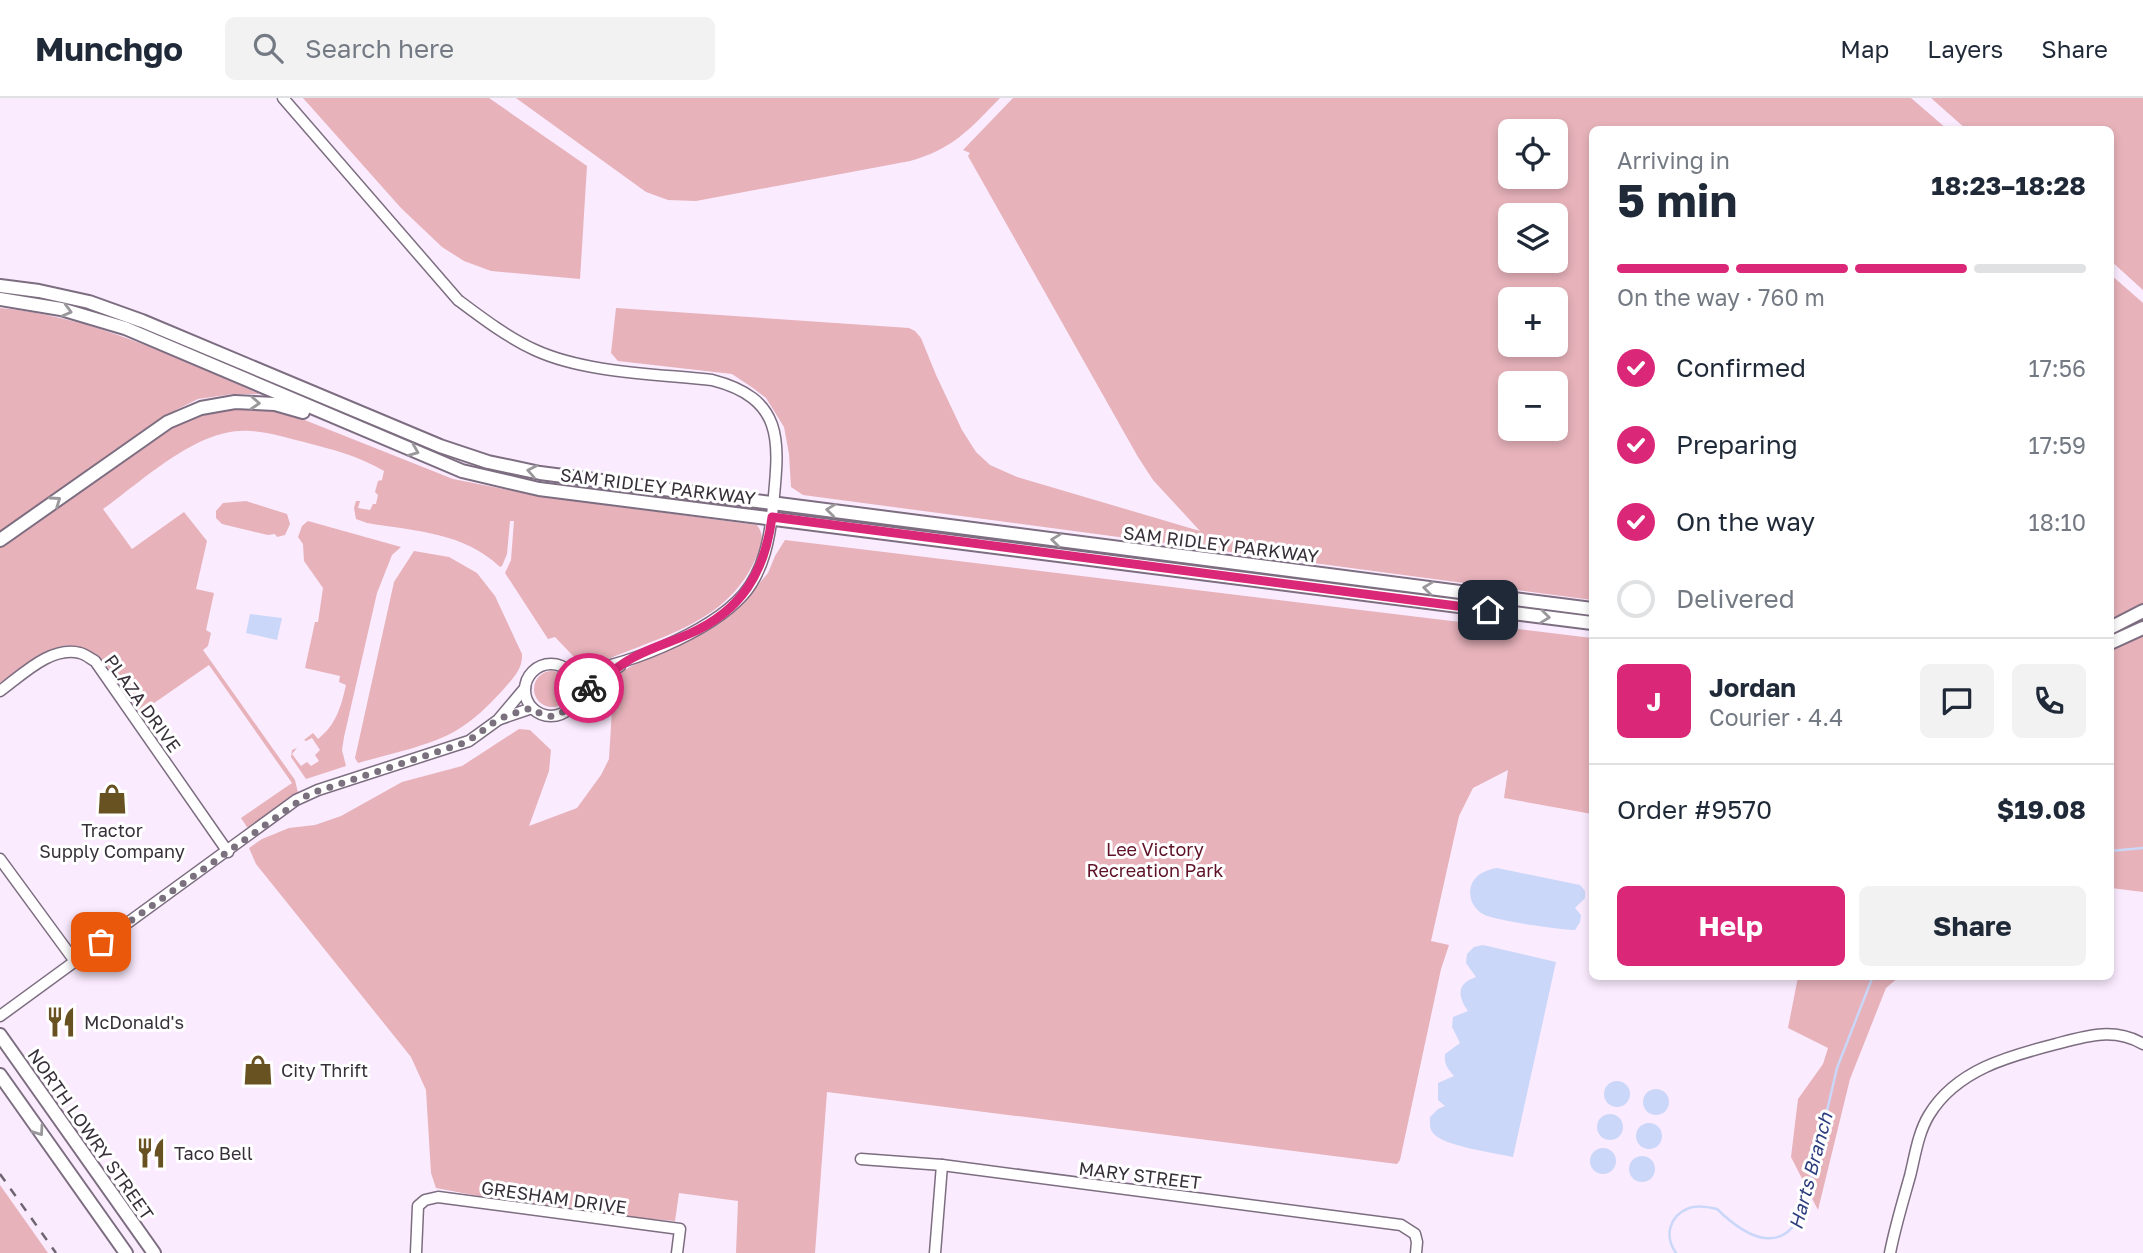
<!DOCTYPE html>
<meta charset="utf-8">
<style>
body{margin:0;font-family:"Golos Text",sans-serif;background:#f2f2f3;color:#1f2937;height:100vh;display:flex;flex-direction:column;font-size:26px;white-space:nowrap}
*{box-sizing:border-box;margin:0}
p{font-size:23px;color:#747a83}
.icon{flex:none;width:38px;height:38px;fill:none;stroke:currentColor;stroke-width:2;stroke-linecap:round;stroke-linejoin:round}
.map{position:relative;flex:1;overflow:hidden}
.drawer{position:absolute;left:1589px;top:28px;width:525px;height:854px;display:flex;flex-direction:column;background:#fff;border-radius:10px;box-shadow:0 4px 10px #0003}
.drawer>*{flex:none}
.tools{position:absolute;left:1498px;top:21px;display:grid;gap:14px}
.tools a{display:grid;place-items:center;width:70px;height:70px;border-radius:10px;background:#fff;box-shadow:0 4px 10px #0003;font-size:35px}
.pin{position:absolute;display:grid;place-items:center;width:60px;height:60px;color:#fff;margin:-30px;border-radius:14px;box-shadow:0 4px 10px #0006}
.courier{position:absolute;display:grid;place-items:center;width:70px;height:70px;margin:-35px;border:5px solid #db2777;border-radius:50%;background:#fff;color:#222;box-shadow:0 2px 9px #0007}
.overview em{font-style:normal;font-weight:700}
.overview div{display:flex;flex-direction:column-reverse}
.overview{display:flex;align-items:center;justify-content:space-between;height:119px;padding:0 28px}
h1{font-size:46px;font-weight:700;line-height:52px}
.bar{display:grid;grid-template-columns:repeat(4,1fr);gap:10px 7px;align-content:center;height:84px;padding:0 28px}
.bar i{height:9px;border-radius:5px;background:#e0e1e3}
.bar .current{background:#db2777}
.bar p{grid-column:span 4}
.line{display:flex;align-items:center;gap:18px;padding:0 28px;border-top:2px solid #e0e1e3}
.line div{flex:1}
.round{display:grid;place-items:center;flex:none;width:74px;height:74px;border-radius:10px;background:#f2f2f3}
ol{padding:0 28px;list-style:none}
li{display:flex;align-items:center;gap:21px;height:77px}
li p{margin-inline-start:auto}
li .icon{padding:7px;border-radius:50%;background:#db2777;color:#fff;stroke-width:4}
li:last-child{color:#747a83}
li i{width:38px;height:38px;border:4px solid #e0e1e3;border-radius:50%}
.cta{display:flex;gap:14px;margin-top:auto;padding:14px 28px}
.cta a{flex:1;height:80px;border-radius:10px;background:#db2777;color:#fff;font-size:28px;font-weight:700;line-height:80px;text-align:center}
.cta a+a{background:#f2f2f3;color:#1f2937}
header{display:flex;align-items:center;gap:42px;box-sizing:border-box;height:98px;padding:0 35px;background:#fff;border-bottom:2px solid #e0e1e3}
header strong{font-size:33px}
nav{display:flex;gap:38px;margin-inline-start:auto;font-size:24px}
.search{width:490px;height:63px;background:#f2f2f3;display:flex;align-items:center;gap:18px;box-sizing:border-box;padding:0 24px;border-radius:10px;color:#747a83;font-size:26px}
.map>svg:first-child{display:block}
.green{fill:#e7b2ba;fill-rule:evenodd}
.water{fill:#cbd7f8}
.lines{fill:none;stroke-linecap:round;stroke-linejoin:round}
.stream{stroke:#cbd7f8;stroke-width:2.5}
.minor-casing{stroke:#7d6d81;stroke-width:13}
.major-casing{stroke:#7d6d81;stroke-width:16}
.minor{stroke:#fff;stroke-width:10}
.major{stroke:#fff;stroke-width:12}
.rail{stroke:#6e6571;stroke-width:2.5;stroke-dasharray:9 9;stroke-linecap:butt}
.oneway{stroke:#9b989c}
.done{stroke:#7b717e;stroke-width:7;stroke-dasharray:0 12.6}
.route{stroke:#db2777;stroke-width:9}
.labels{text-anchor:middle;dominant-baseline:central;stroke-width:6;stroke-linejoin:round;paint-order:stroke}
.street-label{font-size:18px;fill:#373039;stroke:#fff}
.poi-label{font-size:18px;fill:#373039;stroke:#fff;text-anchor:start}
.park-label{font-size:18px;fill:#5e1127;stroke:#fff}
.water-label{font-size:19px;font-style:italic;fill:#2d3e7e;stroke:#fff}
</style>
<header>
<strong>Munchgo</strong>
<div class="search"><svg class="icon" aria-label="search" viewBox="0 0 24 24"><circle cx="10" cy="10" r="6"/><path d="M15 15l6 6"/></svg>Search here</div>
<nav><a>Map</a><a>Layers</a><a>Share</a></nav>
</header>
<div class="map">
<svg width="2143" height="1155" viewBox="0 0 2143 1155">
<rect width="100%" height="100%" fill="#faebfe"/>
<g class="green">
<path d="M303,0H489L587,68L580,181L491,173L464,163L442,149L401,110Z"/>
<path d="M516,0H1000C970,31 953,51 910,63L696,103L668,102L646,94Z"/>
<path d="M1013,0H1911L1947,31L1592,32V502L803,397L791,389L789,356L784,329L766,300L753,290L732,276L618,263L611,255L616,210L909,230L915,233L921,240L936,277L962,332L976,354L990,367L1017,379L1200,433L1153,382L1138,359L968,58L970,55L963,52ZM1556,33V79H1510V33ZM1556,117V163H1510V117ZM1510,201H1556V247H1510ZM1510,285H1556V331H1510Z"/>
<path d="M1931,0H2143V192L2111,163L2110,32L1966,31Z"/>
<path d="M2110,176L2143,205V794L2111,790Z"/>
<path d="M0,210C92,218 176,260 260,296H233L198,301L166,317L0,434Z"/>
<path d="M244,308L277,311L453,381L539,398L757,427C766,439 761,450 755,462C725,529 653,539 593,568L590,562L575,560L555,539L548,541L505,475L511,462L514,423H510L507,456L502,468L500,469C464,434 414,433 367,425L356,421L354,410L356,403H360L358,410L370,412L373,406H376L378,397L375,394L378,383L382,382L384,373C359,358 331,351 304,344C287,340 269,334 251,333C199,328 144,382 103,411L132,451L184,414L207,443L196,491L214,495L206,532L211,535L208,548L203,552L295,682L298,695L250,729H247L241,720L292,685L209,567L144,612L146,616L142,618C121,588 95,531 50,552C32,560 16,573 0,585V449L179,323L212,311Z"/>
<path d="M246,403L287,416L290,426L285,437L277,439L275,436L268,437L222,426L216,420V413L223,405Z"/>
<path d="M308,423L401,449L392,457L377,495L344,639L342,652L346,668L306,681L291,659L292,652L297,650L292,656L301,668L307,664L311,668L319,663L315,657L320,652L312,640L306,643L304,642L313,635L318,641C336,627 341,609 346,587L339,584L340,578L305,570L315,524H318L323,490L304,463L303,446L298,439L302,428Z"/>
<path d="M785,442L1592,540V716L1504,700L1508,672L1473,690L1459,718L1431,843L1449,847L1441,871L1400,1062L1397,1066L827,994L815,1155H736L738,1103L679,1095L675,1123C595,1117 515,1106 436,1090L431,1075L426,992L411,959L256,766L249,750L262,741L289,730L315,727L341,718L402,684L462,668L519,631L530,632L551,652L549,673L529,728L577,710L601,677L609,661L614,578L664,550L716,527L748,499L768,475L775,458Z"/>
<path d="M414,453L449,459L477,475L495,498L522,556C523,572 512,581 502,593C488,608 474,622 457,632C430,648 389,656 358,665L355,660L394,484Z"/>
<circle cx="552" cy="591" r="18"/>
<path d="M1798,879H1899L1886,890L1850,981L1818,1112L1791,1059L1798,1001L1823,966L1828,950L1788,930Z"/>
<path d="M0,1087L48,1155H0Z"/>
</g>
<g class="water">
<path d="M250,516L282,520L277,542L246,535Z"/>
<path d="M1497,770L1580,787L1585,793V800L1575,810L1581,817L1580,824L1575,832C1561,832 1492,822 1483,816C1473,810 1468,799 1471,788C1475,776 1486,772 1497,770Z"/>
<path d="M1483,847L1556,864L1513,1059C1496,1055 1442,1048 1433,1035C1429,1030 1430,1025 1430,1019L1438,1011L1445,1008L1438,1002V985L1454,978C1447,970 1444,966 1445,956L1460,945L1452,929L1453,919L1468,913C1457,898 1457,885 1476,879L1466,865L1467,856L1474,849Z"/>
<circle cx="1617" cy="996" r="13"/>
<circle cx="1656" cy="1004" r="13"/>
<circle cx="1610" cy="1029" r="13"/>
<circle cx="1649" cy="1038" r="13"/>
<circle cx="1603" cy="1063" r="13"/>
<circle cx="1642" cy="1071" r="13"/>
</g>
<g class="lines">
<g class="stream">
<path d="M2110,753L2143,750"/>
<path d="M1676,1155C1664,1138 1669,1118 1689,1110C1698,1107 1709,1109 1717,1111C1752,1145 1784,1155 1804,1111L1837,970L1873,878"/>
</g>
<g class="minor-casing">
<g id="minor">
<path d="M283,0L458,202C482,220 507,239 535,252C585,275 657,276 712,282C786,301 779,345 773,408C770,439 764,473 743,497C709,535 621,571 570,574"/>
<circle cx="551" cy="592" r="26"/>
<path d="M0,593C21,578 51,547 80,555C85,556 91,561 95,563L228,754"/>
<path d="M577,598L620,568"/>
<path d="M500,621L532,610"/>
<path d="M0,761L74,862"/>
<path d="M0,918L296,702L318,692L469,643L498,622L525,590"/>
<path d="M861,1061L942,1067L1401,1127L1415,1136L1417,1144L1416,1155"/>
<path d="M416,1155L418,1108L425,1102L438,1099L680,1131L677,1155"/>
<path d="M935,1155L942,1067"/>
<path d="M1890,1155C1895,1129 1903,1103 1910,1078C1915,1058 1918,1035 1929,1017C1956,972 2009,958 2056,946C2086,938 2114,929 2143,946"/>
</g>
</g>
<g class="major-casing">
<g id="major">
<path d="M0,188L39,193L89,204L142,223L440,348L488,364L540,375L1592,511"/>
<path d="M0,201L61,211L125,230L462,373L539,391L1592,525"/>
<path d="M0,442L168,324L201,310L235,304L275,306L303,314"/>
<path d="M2110,530L2143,513"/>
<path d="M2110,545L2143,530"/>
<path d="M0,937L154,1155"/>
<path d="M0,977L126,1155"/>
</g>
</g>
<use href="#minor" class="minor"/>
<use href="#major" class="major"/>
<path class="rail" d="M0,1076L56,1155"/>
</g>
<defs><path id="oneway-chevron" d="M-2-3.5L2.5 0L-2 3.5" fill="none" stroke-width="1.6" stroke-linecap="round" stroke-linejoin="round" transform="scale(1.75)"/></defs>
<g class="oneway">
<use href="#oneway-chevron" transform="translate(67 213) rotate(15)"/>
<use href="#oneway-chevron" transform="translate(255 305) rotate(3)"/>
<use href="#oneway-chevron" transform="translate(414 353) rotate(22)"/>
<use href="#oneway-chevron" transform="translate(532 373) rotate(-169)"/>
<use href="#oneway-chevron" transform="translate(56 403) rotate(-35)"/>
<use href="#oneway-chevron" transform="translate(831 412) rotate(-173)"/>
<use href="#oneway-chevron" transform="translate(1056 442) rotate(-173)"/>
<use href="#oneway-chevron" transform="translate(1428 490) rotate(-173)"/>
<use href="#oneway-chevron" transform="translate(1545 519) rotate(7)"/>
<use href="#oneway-chevron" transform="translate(39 1033) rotate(55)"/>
</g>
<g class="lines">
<path class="done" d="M101,844L309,696L461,646C476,640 486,628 500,621C510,616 521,613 532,610C560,633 570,602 589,590"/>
<path class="route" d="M589,590C603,582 615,570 629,562C647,551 669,545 689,536C741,513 765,475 772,419L1488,512"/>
</g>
<defs>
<g id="shop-bare" transform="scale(2.415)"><path d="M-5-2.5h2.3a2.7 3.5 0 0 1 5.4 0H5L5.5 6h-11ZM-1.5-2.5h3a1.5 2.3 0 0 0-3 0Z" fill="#695222" stroke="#fff" stroke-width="2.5" paint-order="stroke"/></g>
<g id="restaurant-bare" transform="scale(2.415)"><path d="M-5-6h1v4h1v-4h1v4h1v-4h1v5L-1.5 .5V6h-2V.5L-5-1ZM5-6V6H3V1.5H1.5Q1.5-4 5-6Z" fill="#695222" stroke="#fff" stroke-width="2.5" paint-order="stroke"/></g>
</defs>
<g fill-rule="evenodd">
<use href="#shop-bare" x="112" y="701"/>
<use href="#restaurant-bare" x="61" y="924"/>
<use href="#shop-bare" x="258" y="972"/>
<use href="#restaurant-bare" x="151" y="1055"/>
</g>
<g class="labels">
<g class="street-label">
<text transform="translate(658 388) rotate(7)">SAM RIDLEY PARKWAY</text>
<text transform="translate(1221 446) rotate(7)">SAM RIDLEY PARKWAY</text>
<text transform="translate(143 605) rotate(54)">PLAZA DRIVE</text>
<text transform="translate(91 1036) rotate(55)">NORTH LOWRY STREET</text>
<text transform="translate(1140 1077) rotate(7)">MARY STREET</text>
<text transform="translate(554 1099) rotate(8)">GRESHAM DRIVE</text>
</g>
<g class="poi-label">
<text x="112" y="732" text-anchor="middle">Tractor<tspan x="112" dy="21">Supply Company</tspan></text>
<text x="84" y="924">McDonald's</text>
<text x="281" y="972">City Thrift</text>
<text x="174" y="1055">Taco Bell</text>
</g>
<g class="park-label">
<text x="1155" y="751">Lee Victory<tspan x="1155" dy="21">Recreation Park</tspan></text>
</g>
<g class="water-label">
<text transform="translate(1810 1073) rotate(-75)">Harts Branch</text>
</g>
</g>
</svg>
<div class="tools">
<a><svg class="icon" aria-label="locate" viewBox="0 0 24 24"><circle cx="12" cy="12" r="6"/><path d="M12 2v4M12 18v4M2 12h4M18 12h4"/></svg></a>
<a><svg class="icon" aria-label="layers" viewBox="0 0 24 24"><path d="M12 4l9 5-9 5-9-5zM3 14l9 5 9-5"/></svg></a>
<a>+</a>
<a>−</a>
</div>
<div class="pin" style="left:101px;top:844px;background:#ea580c"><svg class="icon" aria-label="bag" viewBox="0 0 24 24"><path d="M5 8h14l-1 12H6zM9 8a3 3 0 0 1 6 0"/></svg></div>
<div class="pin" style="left:1488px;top:512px;background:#1f2937"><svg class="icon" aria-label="home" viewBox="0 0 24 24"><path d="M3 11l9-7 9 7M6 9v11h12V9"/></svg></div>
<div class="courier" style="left:589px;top:590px"><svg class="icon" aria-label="bike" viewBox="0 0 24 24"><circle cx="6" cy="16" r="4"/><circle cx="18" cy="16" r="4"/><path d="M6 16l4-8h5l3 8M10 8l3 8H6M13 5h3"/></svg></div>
<section class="drawer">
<div class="overview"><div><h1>5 min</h1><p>Arriving in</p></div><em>18:23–18:28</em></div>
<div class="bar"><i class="current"></i><i class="current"></i><i class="current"></i><i></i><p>On the way · 760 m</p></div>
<ol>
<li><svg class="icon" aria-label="check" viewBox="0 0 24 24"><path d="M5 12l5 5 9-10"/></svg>Confirmed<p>17:56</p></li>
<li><svg class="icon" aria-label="check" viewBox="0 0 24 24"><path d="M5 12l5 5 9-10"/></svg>Preparing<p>17:59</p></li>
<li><svg class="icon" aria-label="check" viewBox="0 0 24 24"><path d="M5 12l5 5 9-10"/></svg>On the way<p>18:10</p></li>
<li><i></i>Delivered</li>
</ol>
<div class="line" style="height:126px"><b class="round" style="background:#db2777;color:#fff">J</b><div><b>Jordan</b><p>Courier · 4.4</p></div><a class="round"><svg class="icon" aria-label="chat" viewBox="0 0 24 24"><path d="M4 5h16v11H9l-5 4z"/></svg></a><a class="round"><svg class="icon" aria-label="phone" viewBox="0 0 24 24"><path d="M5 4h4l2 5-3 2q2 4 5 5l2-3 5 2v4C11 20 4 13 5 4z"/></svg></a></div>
<div class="line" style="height:91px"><div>Order #9570</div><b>$19.08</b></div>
<div class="cta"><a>Help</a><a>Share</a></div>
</section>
</div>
